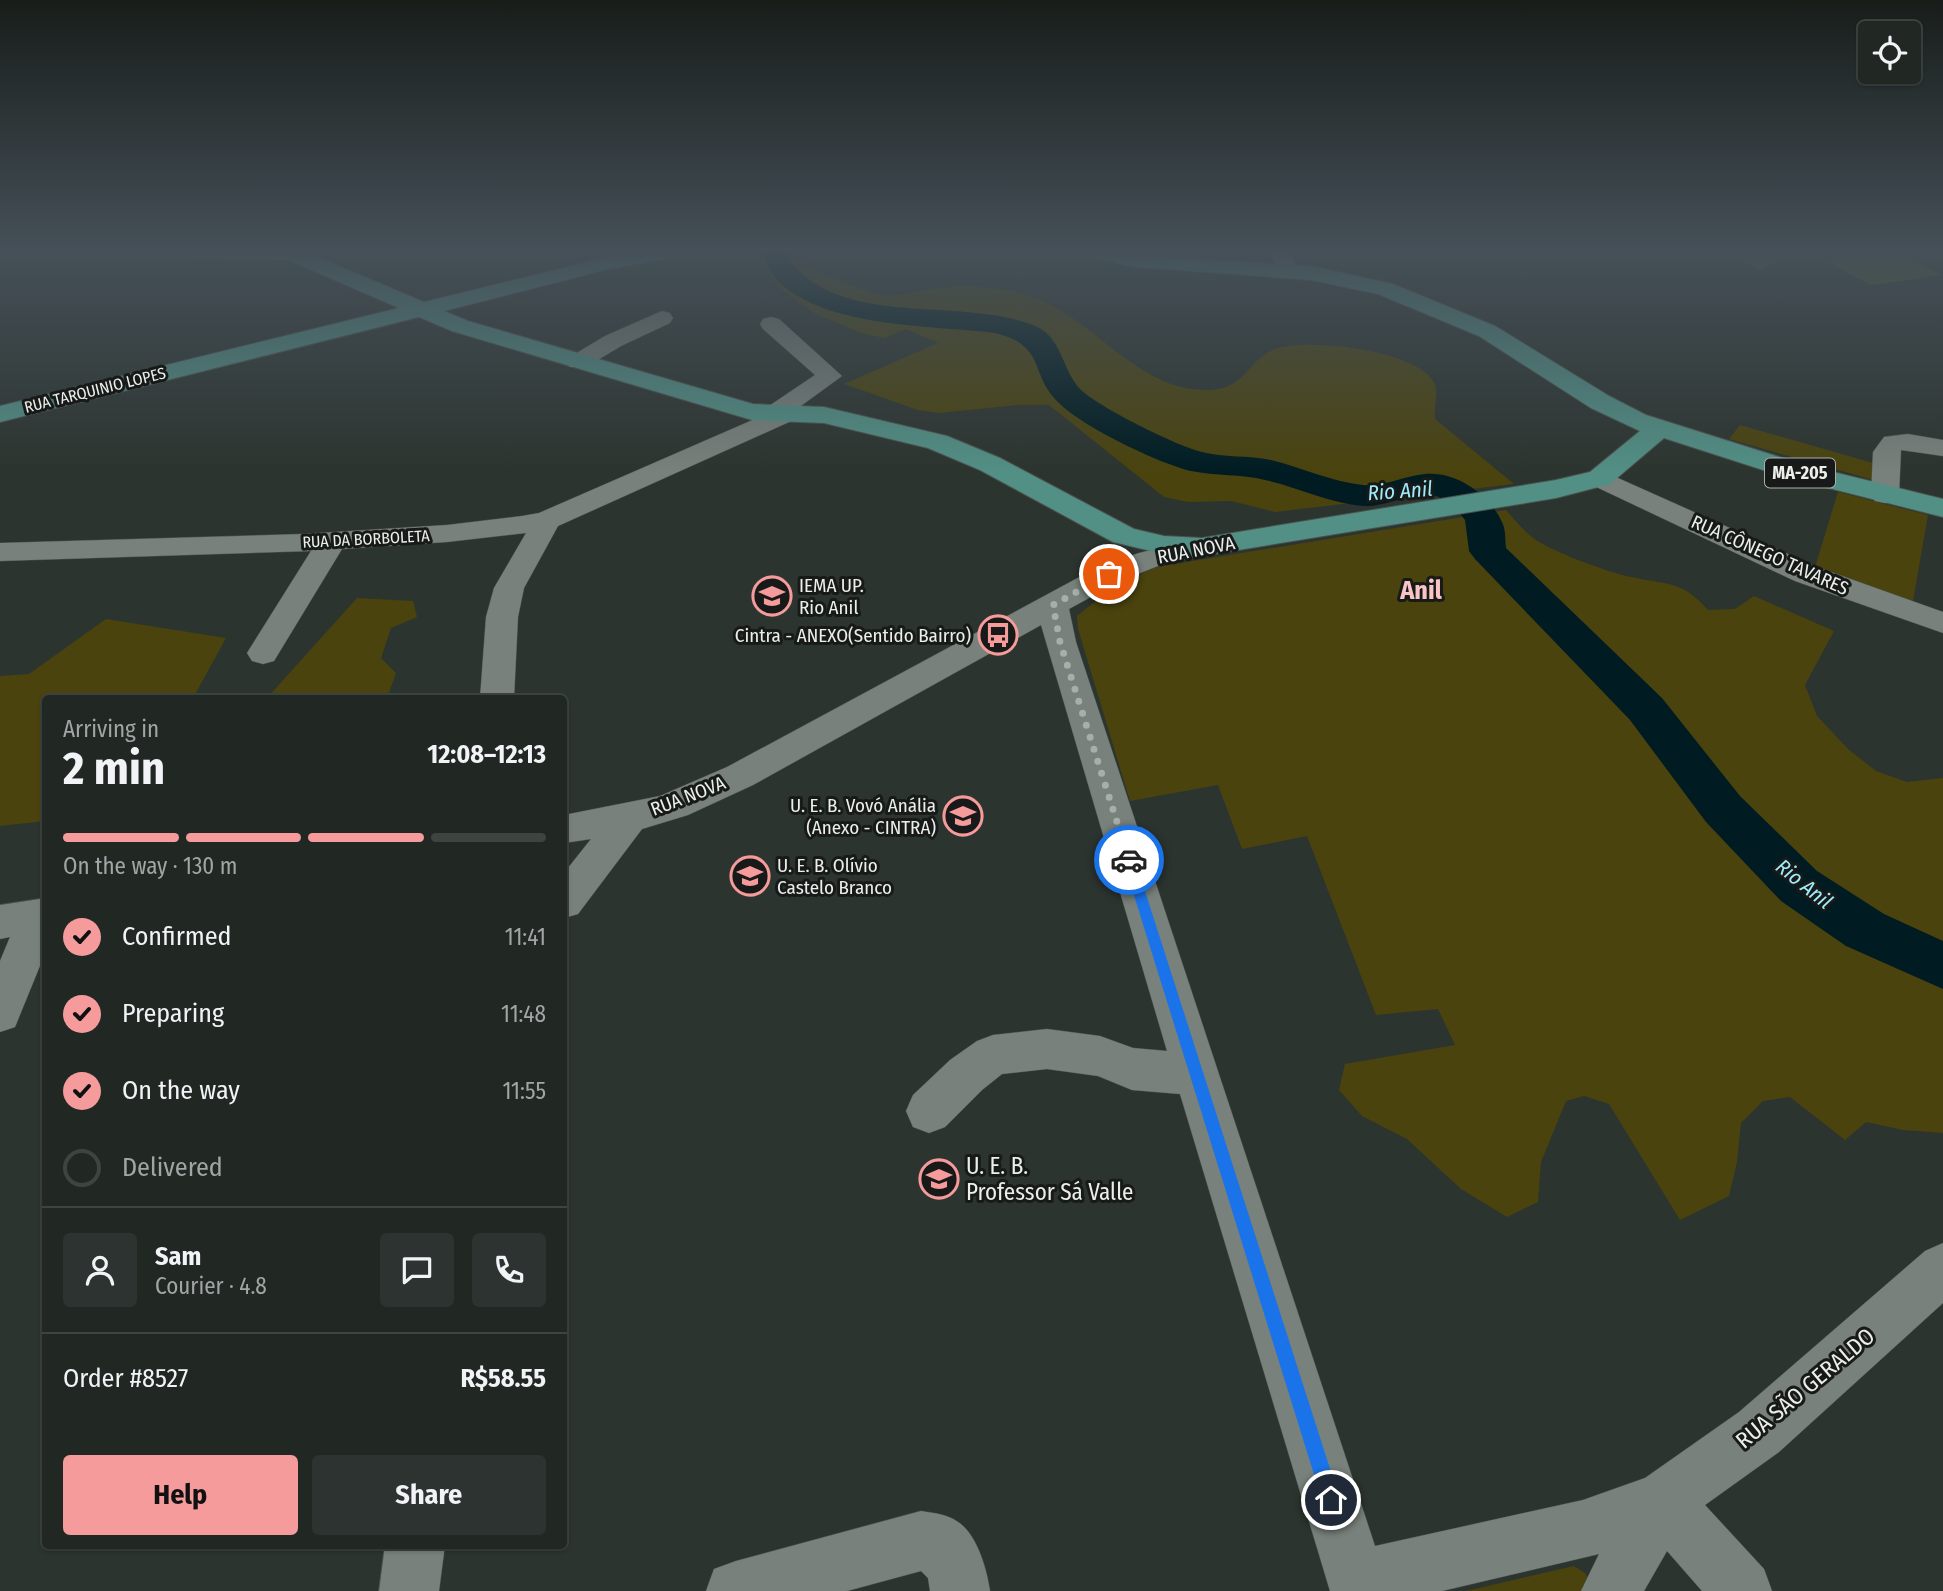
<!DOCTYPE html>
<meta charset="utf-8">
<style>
body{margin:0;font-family:"Fira Sans Condensed",sans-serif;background:#2d3330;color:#f1f3f6;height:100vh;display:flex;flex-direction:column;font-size:26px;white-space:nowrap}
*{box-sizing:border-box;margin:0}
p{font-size:23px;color:#a2a5a6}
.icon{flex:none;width:38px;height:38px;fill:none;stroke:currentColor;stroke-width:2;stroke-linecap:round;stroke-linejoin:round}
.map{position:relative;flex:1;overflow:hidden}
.details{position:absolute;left:42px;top:695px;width:525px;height:854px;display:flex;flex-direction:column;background:#212723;border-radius:7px;box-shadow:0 2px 5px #0004,0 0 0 2px #3e4441}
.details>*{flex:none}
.tools{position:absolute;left:1858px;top:21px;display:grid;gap:14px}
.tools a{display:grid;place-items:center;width:63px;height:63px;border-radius:7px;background:#212723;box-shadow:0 2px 5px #0004,0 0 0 2px #3e4441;font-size:35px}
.pin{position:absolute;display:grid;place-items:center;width:60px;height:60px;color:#fff;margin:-30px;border:4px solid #fff;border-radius:50%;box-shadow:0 2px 7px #0007}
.courier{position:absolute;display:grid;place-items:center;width:70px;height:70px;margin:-35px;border:5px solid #1a73e8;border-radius:50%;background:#fff;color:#222;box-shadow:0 2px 9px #0007}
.overview em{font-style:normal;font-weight:700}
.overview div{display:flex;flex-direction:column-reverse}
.overview{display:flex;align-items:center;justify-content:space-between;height:119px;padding:0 21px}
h1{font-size:46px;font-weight:700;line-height:52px}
.bar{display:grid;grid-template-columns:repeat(4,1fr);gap:10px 7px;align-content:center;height:84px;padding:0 21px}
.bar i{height:9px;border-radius:5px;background:#3e4441}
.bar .active{background:#f59b9b}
.bar p{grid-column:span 4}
.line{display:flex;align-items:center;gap:18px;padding:0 21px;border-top:2px solid #3e4441}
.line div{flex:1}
.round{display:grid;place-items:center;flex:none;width:74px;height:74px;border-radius:7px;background:#2d3330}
ol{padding:0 21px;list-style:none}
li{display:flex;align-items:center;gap:21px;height:77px}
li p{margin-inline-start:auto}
li .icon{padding:7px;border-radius:50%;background:#f59b9b;color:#111;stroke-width:4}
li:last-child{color:#a2a5a6}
li i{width:38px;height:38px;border:4px solid #3e4441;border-radius:50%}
.cta{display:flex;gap:14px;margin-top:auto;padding:14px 21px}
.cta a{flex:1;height:80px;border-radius:7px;background:#f59b9b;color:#111;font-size:28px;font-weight:700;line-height:80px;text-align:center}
.cta a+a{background:#2d3330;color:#f1f3f6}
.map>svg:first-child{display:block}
.green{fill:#4a430e}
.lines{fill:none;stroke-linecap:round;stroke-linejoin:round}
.river{fill:#001c22;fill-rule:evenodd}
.building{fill:#47621e}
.minor-casing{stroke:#4c524e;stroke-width:1}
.major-casing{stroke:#4c524e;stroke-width:2}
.minor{fill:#78817b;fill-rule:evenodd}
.major{fill:#528f85;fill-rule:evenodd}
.route{fill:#1a73e8}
.done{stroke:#a8aea9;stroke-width:7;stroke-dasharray:0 12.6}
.labels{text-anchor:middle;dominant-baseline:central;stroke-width:6;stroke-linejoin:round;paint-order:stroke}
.far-street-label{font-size:16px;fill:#eaefeb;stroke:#171a18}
.shield{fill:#171a18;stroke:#abafac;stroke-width:2}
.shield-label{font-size:18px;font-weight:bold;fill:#eaefeb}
.street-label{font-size:19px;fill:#eaefeb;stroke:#171a18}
.poi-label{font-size:19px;fill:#eaefeb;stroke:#171a18;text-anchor:start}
.water-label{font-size:21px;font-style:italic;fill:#9fecfb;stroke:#171a18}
.near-poi-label{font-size:23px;fill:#eaefeb;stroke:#171a18;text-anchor:start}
.near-street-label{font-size:23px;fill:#eaefeb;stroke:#171a18}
.district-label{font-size:26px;font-weight:bold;fill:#f9c5c4;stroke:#171a18}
</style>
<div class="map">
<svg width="1943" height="1591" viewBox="0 0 1943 1591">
<rect width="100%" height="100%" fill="#2c342f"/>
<g class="green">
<path d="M760,250H788C809,270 829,278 857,287C864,290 874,294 882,295C903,297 924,289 945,287C973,285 1003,287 1029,296C1093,316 1135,389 1204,390C1247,391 1245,361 1275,349C1305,337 1429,350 1436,388C1437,396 1434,410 1435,419L1514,484L1275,512L1231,501L1188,502L1164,497L1049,405H1018L939,413L918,410L844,384L938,343L906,329L884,338L861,333L814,313L777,286Z"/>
<path d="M1740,425L1880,465L1877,481L1729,439Z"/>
<path d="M1838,492L1928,515L1913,601L1815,567Z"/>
<path d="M1506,510C1514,519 1522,529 1532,537C1547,550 1610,573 1631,577C1667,585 1682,580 1708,610L1735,609L1754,596L1834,631L1805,685L1817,716L1849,750L1876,771L1907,782L1943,778V1133L1903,1130L1866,1122L1845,1140L1790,1097L1763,1101L1741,1123L1737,1162L1729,1196L1680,1220L1609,1104L1584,1096L1566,1101L1541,1162L1538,1202L1507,1217L1461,1189L1407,1139L1362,1116L1339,1090L1345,1064L1455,1045L1438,1009L1376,1015L1307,836L1242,849L1218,785L1130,801L1078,629L1077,616C1102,595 1126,580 1156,567Z"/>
<path d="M357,598L413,601L417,617L391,628L381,658L396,673L387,698H267Z"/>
<path d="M106,619L226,638L193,698H46L45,821L0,826V676L29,674Z"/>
<path d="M1574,1566L1585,1573L1592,1586L1589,1591H1466Z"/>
</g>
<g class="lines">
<path class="river" d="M760,250H786C790,257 794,267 800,272C858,326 965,297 1035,326C1062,337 1062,370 1080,389C1098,407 1177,446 1202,452C1224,458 1248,455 1271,460C1301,467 1331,482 1363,485C1384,487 1404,476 1425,474C1456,471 1489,494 1502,522C1506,530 1505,539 1506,548L1662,698L1740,796L1817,871L1884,914L1943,941V989L1846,946L1781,901L1706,822L1630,720L1475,559L1469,551L1465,520C1458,511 1447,500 1436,496C1418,489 1385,508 1363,506C1329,503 1298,487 1265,480C1241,474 1216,476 1191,471C1158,463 1083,427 1059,403C1028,374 1048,346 995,333C931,325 829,328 780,283C771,275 766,260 760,250Z"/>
</g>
<g class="building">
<path d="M1762,250H1799L1760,270L1726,253Z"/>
<path d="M1805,250L1874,252L1891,250L1942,275L1871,285Z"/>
</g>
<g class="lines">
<g class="minor-casing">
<g id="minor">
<path d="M1266,250H1287L1293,257L1296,271L1293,275H1279L1273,259Z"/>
<path d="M662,311L670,313L673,318L670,323L621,346L586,367H570L566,362L570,357L605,336Z"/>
<path d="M771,317L779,319L842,376L798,408L802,413L798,418L558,526L524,588L518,617L514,698H480L486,617L494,588L526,533L447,542L342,549L274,661L263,664L252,661L247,653L311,551L0,561V543L303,534L447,525L522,516L539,513L764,415L766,408L815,375L763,329L760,324L763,319Z"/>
<path d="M1908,434L1943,440V456L1901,450L1899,495L1895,501L1885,503L1875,501L1871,495L1873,452L1884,437Z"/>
<path d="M1600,470L1817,567L1943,612V633L1795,581L1590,484L1586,478L1590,472Z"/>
<path d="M1202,538L1212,541L1217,547L1212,553L1158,566L1120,581L1069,609L1076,642L1375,1546L1583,1500L1645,1478L1739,1412L1925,1251L1943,1243V1303L1779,1452L1705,1505L1764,1569L1772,1591H1702L1667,1551L1644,1591H1581L1599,1554L1442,1591H1330L1180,1094L1132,1090L1098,1076L1047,1069L1002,1074L982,1090L945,1127L929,1133L913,1127L906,1111L913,1095L950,1060L977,1041L993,1035L1047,1029L1100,1036L1133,1048L1167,1051L1041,625L753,785L688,815L642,829L578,914L564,918V873L591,839L564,843V815L660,796L727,767L1098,567L1139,553Z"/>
<path d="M46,898V951L15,1027L0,1032V961L10,937L0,939V905Z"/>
<path d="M921,1511C933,1513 947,1514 958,1522C977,1534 987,1570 990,1591H930L928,1578L921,1571L847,1591H706L714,1569L736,1561Z"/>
<path d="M385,1545H445L439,1591H379Z"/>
</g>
</g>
<g class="major-casing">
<path id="major" d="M0,250H301L424,302L609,257L646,250H690L687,254L680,256L609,269L444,311L468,321L753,404L824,407L947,436L1000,458L1134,529L1164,536L1202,538L1556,480L1590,472L1640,431L1591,408L1479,336L1378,294L1311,280L1136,267L1077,254L1073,250C1096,249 1120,254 1142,252L1143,250H1163L1162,257L1311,266L1393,284L1495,326L1609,396L1646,415L1805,465L1943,499V517L1785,477L1664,438L1610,484L1556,498L1202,556L1164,554L1113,542L980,470L928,448L824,423L752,420L452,331L419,317L0,422V406L399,308L286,259L0,256Z"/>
</g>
<use href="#minor" class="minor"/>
<use href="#major" class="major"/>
</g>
<linearGradient id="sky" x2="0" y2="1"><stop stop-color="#181d1a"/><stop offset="0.53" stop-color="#455058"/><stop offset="1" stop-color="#455058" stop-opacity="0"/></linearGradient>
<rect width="1943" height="473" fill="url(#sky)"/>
<path class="route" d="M1129,855L1135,860L1340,1500L1337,1506L1331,1509L1325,1506L1322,1500L1123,860Z"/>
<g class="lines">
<path class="done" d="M1109,574L1053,605L1060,642L1129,860"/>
</g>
<defs>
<g id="university-ring" transform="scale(2.0125)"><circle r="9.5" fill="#171a18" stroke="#f59b9b" stroke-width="1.5"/><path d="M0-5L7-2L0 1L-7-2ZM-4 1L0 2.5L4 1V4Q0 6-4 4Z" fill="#f59b9b"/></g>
<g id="bus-ring" transform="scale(2.0125)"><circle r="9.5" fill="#171a18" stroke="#f59b9b" stroke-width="1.5"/><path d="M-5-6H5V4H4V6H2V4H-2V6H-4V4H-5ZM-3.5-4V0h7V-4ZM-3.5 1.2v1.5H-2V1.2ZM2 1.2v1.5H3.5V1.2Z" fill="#f59b9b"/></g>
<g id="school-ring" transform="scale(2.0125)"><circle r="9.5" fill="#171a18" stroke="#f59b9b" stroke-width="1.5"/><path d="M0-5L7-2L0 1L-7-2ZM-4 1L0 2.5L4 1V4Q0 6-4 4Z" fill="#f59b9b"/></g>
</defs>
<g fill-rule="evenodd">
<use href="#university-ring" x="772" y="596"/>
<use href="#bus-ring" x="998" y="635"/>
<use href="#school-ring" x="963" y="816"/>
<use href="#school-ring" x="750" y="876"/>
<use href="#school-ring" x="939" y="1179"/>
</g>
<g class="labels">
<g class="far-street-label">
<text transform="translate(95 390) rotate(-14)">RUA TARQUINIO LOPES</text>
<text transform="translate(366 539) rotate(-3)">RUA DA BORBOLETA</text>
</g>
<rect class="shield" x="1765" y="458.5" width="70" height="29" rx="5"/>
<g class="shield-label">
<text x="1800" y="473">MA-205</text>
</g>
<g class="street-label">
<text transform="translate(1196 550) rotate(-11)">RUA NOVA</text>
<text transform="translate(1770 555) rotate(24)">RUA CÔNEGO TAVARES</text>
<text transform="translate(688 796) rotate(-21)">RUA NOVA</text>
</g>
<g class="poi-label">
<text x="799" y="585">IEMA UP.<tspan x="799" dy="22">Rio Anil</tspan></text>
<text x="971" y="635" text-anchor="end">Cintra - ANEXO(Sentido Bairro)</text>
<text x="936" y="805" text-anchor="end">U. E. B. Vovó Anália<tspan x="936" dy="22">(Anexo - CINTRA)</tspan></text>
<text x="777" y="865">U. E. B. Olívio<tspan x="777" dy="22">Castelo Branco</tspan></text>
</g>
<g class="water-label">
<text transform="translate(1400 491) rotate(-4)">Rio Anil</text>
<text transform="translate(1804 884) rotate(39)">Rio Anil</text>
</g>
<g class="near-poi-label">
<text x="966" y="1166">U. E. B.<tspan x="966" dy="26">Professor Sá Valle</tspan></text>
</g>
<g class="near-street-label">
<text transform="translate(1805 1388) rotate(-40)">RUA SÃO GERALDO</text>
</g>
<g class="district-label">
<text x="1421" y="590">Anil</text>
</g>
</g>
</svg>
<div class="tools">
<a><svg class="icon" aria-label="locate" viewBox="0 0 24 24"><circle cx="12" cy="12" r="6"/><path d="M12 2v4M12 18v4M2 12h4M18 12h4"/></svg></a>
</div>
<div class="pin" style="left:1109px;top:574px;background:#ea580c"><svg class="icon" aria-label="bag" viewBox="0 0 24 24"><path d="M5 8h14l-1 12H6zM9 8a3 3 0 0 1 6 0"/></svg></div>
<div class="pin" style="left:1331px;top:1500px;background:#1f2937"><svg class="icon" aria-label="home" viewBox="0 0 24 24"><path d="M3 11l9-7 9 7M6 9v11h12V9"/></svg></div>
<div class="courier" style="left:1129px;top:860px"><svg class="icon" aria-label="car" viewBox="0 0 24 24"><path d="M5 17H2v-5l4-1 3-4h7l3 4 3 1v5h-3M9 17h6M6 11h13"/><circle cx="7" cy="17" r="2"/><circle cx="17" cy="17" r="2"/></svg></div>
<section class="details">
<div class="overview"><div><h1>2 min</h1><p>Arriving in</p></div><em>12:08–12:13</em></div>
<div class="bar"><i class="active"></i><i class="active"></i><i class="active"></i><i></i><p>On the way · 130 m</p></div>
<ol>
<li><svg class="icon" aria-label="check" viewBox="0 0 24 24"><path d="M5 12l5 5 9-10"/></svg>Confirmed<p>11:41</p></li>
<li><svg class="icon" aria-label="check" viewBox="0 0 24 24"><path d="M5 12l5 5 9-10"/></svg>Preparing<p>11:48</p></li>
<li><svg class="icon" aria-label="check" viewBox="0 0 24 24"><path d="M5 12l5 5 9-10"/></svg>On the way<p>11:55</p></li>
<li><i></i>Delivered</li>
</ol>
<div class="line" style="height:126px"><a class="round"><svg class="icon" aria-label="person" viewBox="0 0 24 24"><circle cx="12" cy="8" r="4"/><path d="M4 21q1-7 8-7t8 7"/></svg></a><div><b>Sam</b><p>Courier · 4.8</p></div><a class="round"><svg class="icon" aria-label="chat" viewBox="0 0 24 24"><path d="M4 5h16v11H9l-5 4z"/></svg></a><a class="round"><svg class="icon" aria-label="phone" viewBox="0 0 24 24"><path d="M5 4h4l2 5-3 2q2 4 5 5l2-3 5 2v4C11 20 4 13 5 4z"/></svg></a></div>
<div class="line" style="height:91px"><div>Order #8527</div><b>R$58.55</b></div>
<div class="cta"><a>Help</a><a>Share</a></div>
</section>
</div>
